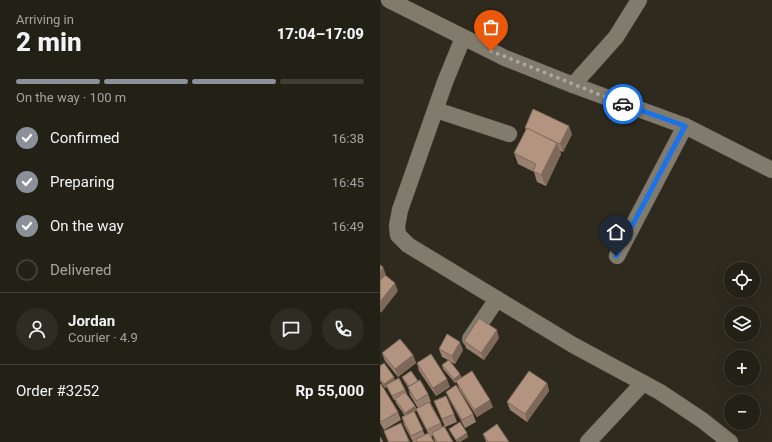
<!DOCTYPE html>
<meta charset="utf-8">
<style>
body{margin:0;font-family:Roboto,sans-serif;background:#2f2d23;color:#f1f3f6;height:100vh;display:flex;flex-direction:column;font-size:15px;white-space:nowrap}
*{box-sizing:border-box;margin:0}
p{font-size:13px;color:#a3a3a1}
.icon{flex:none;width:22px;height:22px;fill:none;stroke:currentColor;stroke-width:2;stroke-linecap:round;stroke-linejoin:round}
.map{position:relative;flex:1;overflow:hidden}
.sheet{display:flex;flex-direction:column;background:#232016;width:380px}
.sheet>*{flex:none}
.buttons{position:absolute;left:344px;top:262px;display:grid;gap:8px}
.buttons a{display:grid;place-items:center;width:36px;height:36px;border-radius:50%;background:#232016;box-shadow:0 4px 16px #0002,0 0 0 1px #403e35;font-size:20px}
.pin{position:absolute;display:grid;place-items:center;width:34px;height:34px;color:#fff;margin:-41px -17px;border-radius:50% 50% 50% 0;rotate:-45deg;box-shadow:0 0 4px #0007}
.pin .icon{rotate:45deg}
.courier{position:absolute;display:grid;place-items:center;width:40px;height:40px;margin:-20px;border:3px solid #1a73e8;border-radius:50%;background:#fff;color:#222;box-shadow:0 1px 5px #0007}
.summary em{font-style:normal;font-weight:800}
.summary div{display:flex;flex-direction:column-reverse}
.summary{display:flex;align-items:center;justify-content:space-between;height:68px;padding:0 16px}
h1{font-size:26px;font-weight:800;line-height:30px}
.bar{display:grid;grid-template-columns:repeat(4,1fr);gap:6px 4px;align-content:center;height:48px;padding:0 16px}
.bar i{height:5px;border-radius:3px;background:#403e35}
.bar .current{background:#8c9099}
.bar p{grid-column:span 4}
.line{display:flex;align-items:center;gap:10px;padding:0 16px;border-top:1px solid #403e35}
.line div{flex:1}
.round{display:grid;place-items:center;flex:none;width:42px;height:42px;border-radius:21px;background:#2f2d23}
ol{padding:0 16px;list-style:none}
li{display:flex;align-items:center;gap:12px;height:44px}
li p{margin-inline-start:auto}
li .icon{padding:4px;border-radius:50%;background:#8c9099;color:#fff;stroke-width:4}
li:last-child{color:#a3a3a1}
li i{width:22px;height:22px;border:2px solid #403e35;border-radius:50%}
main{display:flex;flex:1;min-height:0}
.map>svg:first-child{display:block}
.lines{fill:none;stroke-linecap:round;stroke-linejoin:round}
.street-casing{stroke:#4a463b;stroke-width:17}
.street{stroke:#817b6d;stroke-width:16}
.wall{fill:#997f6e}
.shaded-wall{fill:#7d685a}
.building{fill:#b29480;stroke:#7d685a}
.done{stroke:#aaa69d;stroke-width:4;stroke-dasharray:0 7.2}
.route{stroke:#1a73e8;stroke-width:5}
</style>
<main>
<section class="sheet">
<div class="summary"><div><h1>2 min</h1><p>Arriving in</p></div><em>17:04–17:09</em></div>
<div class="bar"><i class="current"></i><i class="current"></i><i class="current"></i><i></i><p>On the way · 100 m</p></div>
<ol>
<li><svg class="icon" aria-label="check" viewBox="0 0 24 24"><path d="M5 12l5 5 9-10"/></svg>Confirmed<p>16:38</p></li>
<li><svg class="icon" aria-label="check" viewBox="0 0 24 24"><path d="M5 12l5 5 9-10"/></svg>Preparing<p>16:45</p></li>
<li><svg class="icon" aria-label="check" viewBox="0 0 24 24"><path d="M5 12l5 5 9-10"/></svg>On the way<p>16:49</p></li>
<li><i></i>Delivered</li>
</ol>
<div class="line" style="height:72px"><a class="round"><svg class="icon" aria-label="person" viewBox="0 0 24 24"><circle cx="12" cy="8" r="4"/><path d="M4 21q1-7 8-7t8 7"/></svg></a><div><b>Jordan</b><p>Courier · 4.9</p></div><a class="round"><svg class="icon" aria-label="chat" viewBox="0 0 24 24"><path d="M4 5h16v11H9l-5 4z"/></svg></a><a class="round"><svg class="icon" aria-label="phone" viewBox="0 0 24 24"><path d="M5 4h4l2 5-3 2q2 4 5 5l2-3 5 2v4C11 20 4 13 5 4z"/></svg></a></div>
<div class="line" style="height:52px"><div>Order #3252</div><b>Rp 55,000</b></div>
</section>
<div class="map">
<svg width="392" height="442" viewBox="0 0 392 442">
<rect width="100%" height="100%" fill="#2f2a1e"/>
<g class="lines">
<g class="street-casing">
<g id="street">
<path d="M9,0L125,58L193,85L305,126L392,170"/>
<path d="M83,38L65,82L20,210L17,226L18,235L28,245L193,345L280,392L322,420L350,442"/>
<path d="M193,85L236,37L259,0"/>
<path d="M56,110L129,134"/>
<path d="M237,256L305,126"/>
<path d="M90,339L117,299"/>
<path d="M208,442L263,383"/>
</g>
</g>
<use href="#street" class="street"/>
</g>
<g class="wall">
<path d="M145,128L192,134L183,152L180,151L181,154L166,186L157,182L154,172L138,164L134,153L146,130Z"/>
<path d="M119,338L104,360L86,348L84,341Z"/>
<path d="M59,349L83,350L75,364L69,361L82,378L113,407L97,417L79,389L77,382L75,383L63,369L62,365L68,360L62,357Z"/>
<path d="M2,353L33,355L36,363L18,377L5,361Z"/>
<path d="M37,363L70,387L56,396L39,371Z"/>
<path d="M0,366L25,390L27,393L26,394L35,406L37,410L34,412L45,435L48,433L39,416L36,409L38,408L30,395L28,387L24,381L22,377L48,394L51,402H50L61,423L62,427L73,442H55L53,436L51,437L54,442H33L24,425L22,417L25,416L16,403L15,400H14L7,387L5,388L0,381Z"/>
<path d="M167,383L169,391L147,422L130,410L127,402Z"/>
<path d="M0,385L18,412L21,420L4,430L0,423Z"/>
<path d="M66,392L93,414L96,422L85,428L69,399Z"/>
<path d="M54,401L74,414L77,422L65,427Z"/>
<path d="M21,423L30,442H8L4,431Z"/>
<path d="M69,429L88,437L80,442H77L71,433Z"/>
<path d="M103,434L129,442H106Z"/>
</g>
<g class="shaded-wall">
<path d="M189,126L192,134L183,152L180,144Z"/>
<path d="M177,143L181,154L166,186L161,175Z"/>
<path d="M3,267L6,275L0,285V273Z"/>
<path d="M15,283L18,291L1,313L0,311V302Z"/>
<path d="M117,330L119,338L104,360L101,353Z"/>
<path d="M80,342L83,350L75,364L72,356Z"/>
<path d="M33,355L36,363L18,377L15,369Z"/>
<path d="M80,374L82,378L75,383L74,379Z"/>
<path d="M14,377L15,381L6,385L7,387L5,388L4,384Z"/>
<path d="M67,379L70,387L56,396L53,388Z"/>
<path d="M167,383L169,391L147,422L145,414Z"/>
<path d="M110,400L113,407L97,417L94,410Z"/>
<path d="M35,406L37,410L26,417L25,413Z"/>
<path d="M87,433L88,437L80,442H77L76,440Z"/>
</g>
<g class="building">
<path d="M153,109L189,126L180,144L145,128Z"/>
<path d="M147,128L177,143L161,175L153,171L156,164L134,153Z"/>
<path d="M0,265L3,267L0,273Z"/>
<path d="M5,275L15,283L0,302V281Z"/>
<path d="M99,318L117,330L101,353L84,341Z"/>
<path d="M67,334L80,342L72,356L59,349Z"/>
<path d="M20,339L33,355L15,369L2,353Z"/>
<path d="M51,354L67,379L53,388L37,363Z"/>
<path d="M69,360L80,374L74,379L62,365Z"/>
<path d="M4,363L14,377L4,384L0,379V366Z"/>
<path d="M31,371L38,381L29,386L22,377Z"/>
<path d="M92,371L110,400L94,410L76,381Z"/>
<path d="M149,371L167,383L145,414L127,402Z"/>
<path d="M19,378L25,390L12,396L6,385Z"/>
<path d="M40,380L48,394L36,401L28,387Z"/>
<path d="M1,384L18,412L1,422L0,420V385Z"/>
<path d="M76,385L93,414L82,420L66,392Z"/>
<path d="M25,392L35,406L25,413L15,399Z"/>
<path d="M66,396L74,414L62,419L54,401Z"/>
<path d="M49,402L61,423L47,430L36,409Z"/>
<path d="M34,411L43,430L31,436L22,417Z"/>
<path d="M80,422L87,433L76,440L69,429Z"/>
<path d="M21,423L29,441L27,442H9L4,431Z"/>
<path d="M117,424L129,442H108L103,434Z"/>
<path d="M64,426L73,442H57L52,433Z"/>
<path d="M49,433L54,442H37L36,439Z"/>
<path d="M0,437L3,442H0Z"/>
</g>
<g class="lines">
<path class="done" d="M111,51L243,104"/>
<path class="route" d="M236,256L305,126L243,104"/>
</g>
</svg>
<div class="buttons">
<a><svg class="icon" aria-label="locate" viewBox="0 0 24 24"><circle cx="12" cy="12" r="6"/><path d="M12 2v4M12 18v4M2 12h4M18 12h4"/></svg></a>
<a><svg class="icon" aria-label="layers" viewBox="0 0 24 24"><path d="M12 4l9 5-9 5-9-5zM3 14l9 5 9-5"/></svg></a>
<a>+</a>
<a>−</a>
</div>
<div class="pin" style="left:111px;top:51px;background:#ea580c"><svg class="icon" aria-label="bag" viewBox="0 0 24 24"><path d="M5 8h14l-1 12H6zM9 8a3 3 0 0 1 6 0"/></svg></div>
<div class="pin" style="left:236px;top:256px;background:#1f2937"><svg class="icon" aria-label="home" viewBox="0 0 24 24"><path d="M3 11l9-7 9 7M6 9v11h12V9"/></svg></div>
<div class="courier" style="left:243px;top:104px"><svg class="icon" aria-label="car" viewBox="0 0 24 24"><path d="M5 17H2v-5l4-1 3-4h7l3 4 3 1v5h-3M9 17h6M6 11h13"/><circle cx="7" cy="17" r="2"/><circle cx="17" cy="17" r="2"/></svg></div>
</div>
</main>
